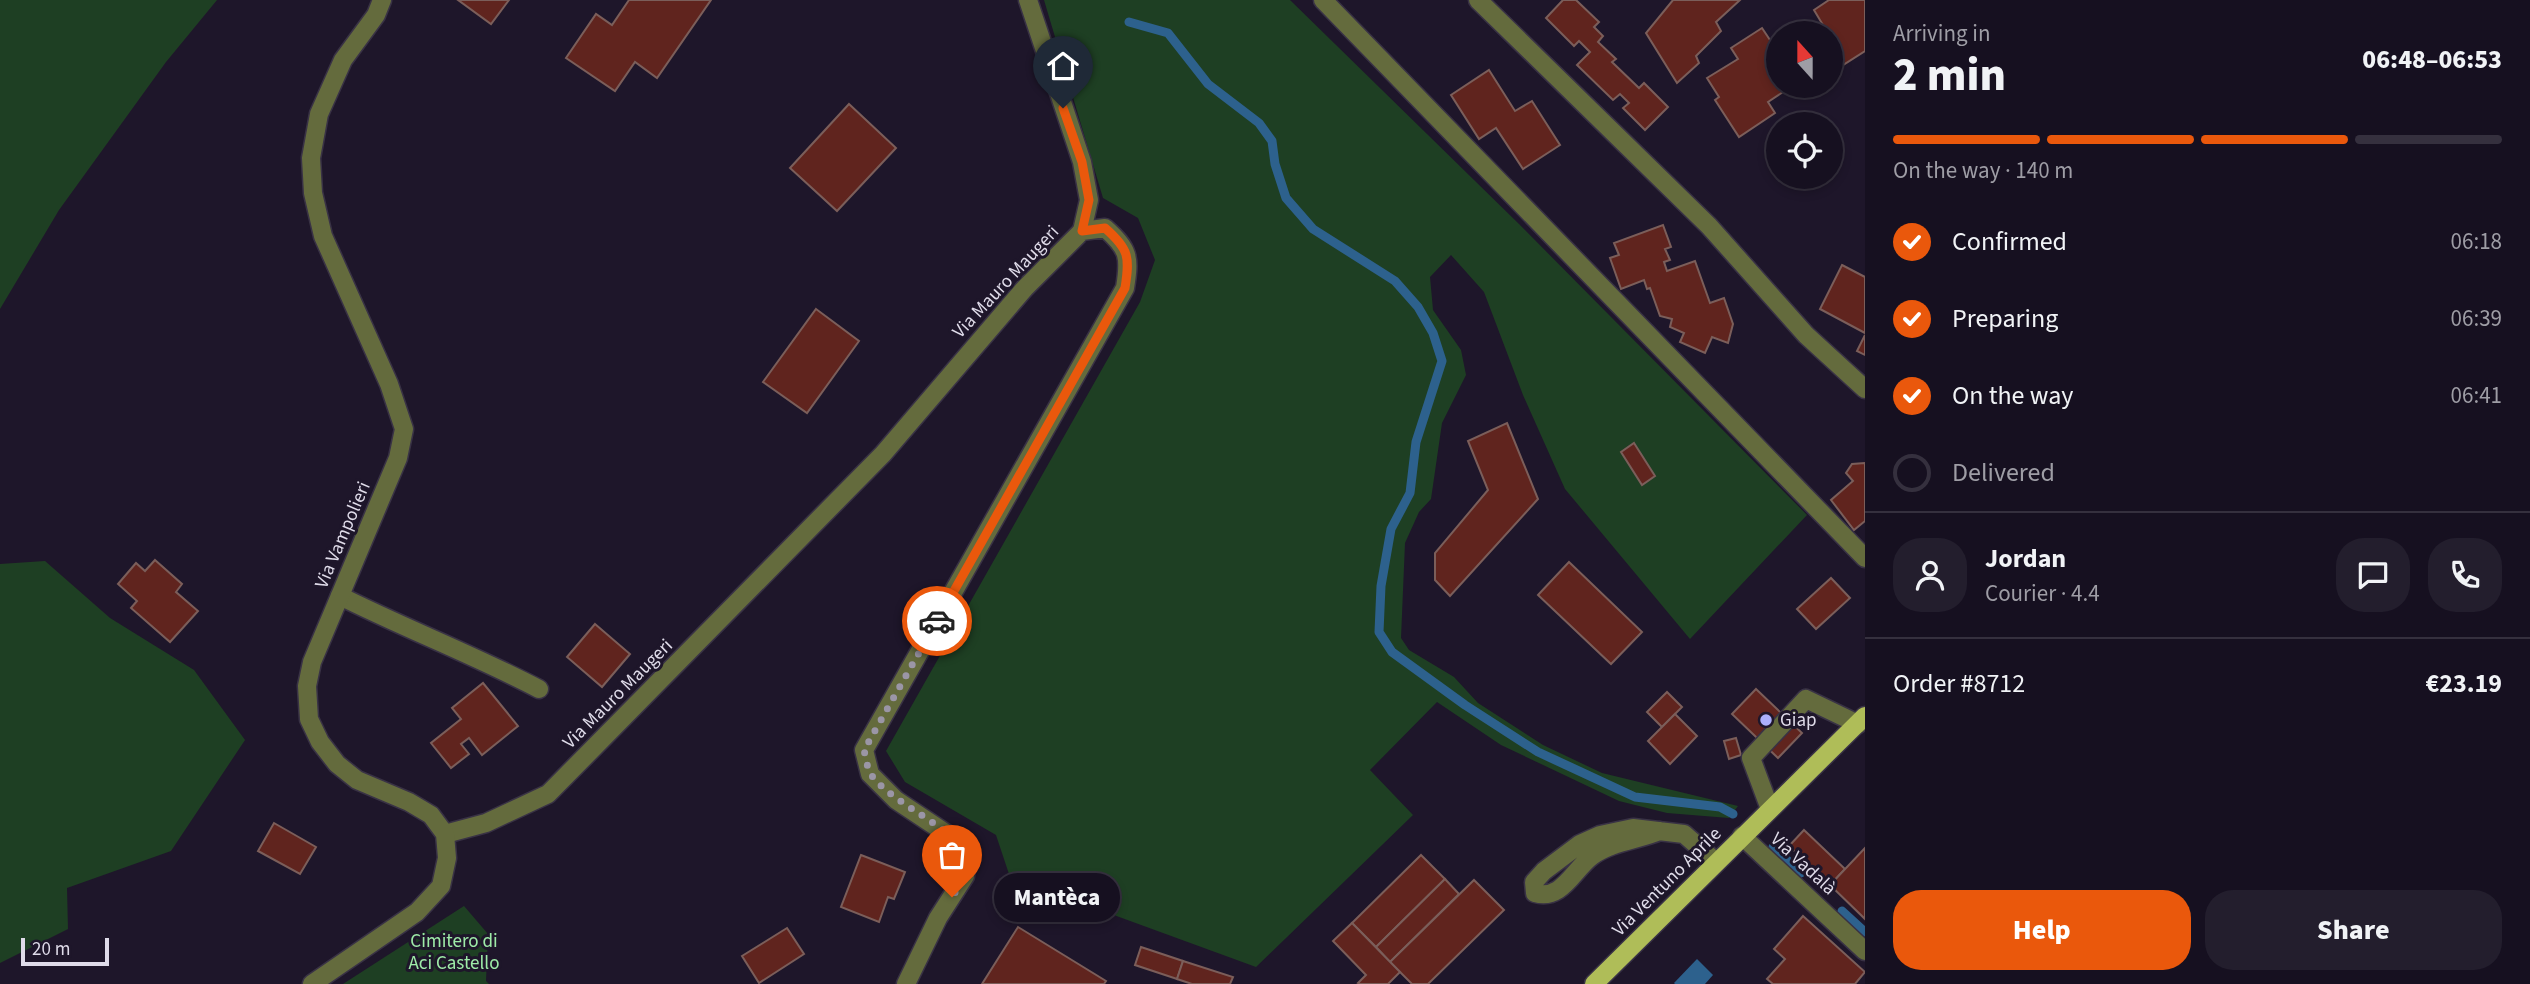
<!DOCTYPE html>
<meta charset="utf-8">
<style>
body{margin:0;font-family:"Source Sans 3",sans-serif;background:#231e2d;color:#f1f3f6;height:100vh;display:flex;flex-direction:column;font-size:26px;white-space:nowrap}
*{box-sizing:border-box;margin:0}
p{font-size:23px;color:#9e9da5}
.icon{flex:none;width:38px;height:38px;fill:none;stroke:currentColor;stroke-width:2;stroke-linecap:round;stroke-linejoin:round}
.map{position:relative;flex:1;overflow:hidden}
.details{display:flex;flex-direction:column;background:#161020;width:665px}
.details>*{flex:none}
.needle{width:46px;rotate:339deg}
.tools{position:absolute;left:1766px;top:21px;display:grid;gap:14px}
.tools a{display:grid;place-items:center;width:77px;height:77px;border-radius:50%;background:#161020;box-shadow:0 4px 10px #0003,0 0 0 2px #35303e;font-size:35px}
.scale{position:absolute;left:21px;bottom:18px;width:88px;box-sizing:border-box;padding-left:7px;border:4px solid #dfdbe9;border-top:0;font-size:19px;line-height:24px;white-space:nowrap;color:#dfdbe9;-webkit-text-stroke:5px #1e162a;paint-order:stroke}
.pin{position:absolute;display:grid;place-items:center;width:60px;height:60px;color:#fff;margin:-72px -30px;border-radius:50% 50% 50% 0;rotate:-45deg;box-shadow:0 0 7px #0007}
.pin .icon{rotate:45deg}
.courier{position:absolute;display:grid;place-items:center;width:70px;height:70px;margin:-35px;border:5px solid #ea580c;border-radius:50%;background:#fff;color:#222;box-shadow:0 2px 9px #0007}
.bubble{position:absolute;height:49px;border-radius:24px;background:#161020;box-shadow:0 4px 10px #0003,0 0 0 2px #35303e;font-size:23px;font-weight:800;line-height:49px;text-align:center}
.summary em{font-style:normal;font-weight:800}
.summary div{display:flex;flex-direction:column-reverse}
.summary{display:flex;align-items:center;justify-content:space-between;height:119px;padding:0 28px}
h1{font-size:46px;font-weight:800;line-height:52px}
.bar{display:grid;grid-template-columns:repeat(4,1fr);gap:10px 7px;align-content:center;height:84px;padding:0 28px}
.bar i{height:9px;border-radius:5px;background:#35303e}
.bar .active{background:#ea580c}
.bar p{grid-column:span 4}
.line{display:flex;align-items:center;gap:18px;padding:0 28px;border-top:2px solid #35303e}
.line div{flex:1}
.round{display:grid;place-items:center;flex:none;width:74px;height:74px;border-radius:28px;background:#231e2d}
ol{padding:0 28px;list-style:none}
li{display:flex;align-items:center;gap:21px;height:77px}
li p{margin-inline-start:auto}
li .icon{padding:7px;border-radius:50%;background:#ea580c;color:#fff;stroke-width:4}
li:last-child{color:#9e9da5}
li i{width:38px;height:38px;border:4px solid #35303e;border-radius:50%}
.cta{display:flex;gap:14px;margin-top:auto;padding:14px 28px}
.cta a{flex:1;height:80px;border-radius:28px;background:#ea580c;color:#fff;font-size:28px;font-weight:800;line-height:80px;text-align:center}
.cta a+a{background:#231e2d;color:#f1f3f6}
main{display:flex;flex:1;min-height:0}
.map>svg:first-child{display:block}
.green{fill:#1e3f23}
.water{fill:#2d618d}
.lines{fill:none;stroke-linecap:round;stroke-linejoin:round}
.stream{stroke:#2d618d;stroke-width:9}
.building{fill:#60241e;stroke:#7b5e5a;stroke-width:2}
.minor-casing{stroke:#393245;stroke-width:21}
.major-casing{stroke:#393245;stroke-width:21}
.minor{stroke:#646b3d;stroke-width:18}
.major{stroke:#afbd58;stroke-width:18}
.done{stroke:#9b96a6;stroke-width:7;stroke-dasharray:0 12.6}
.route{stroke:#ea580c;stroke-width:9}
.poi-dot{fill:#acaffb;stroke:#1e162a;stroke-width:2.5}
.labels{text-anchor:middle;dominant-baseline:central;stroke-width:6;stroke-linejoin:round;paint-order:stroke}
.street-label{font-size:19px;fill:#dfdbe9;stroke:#1e162a}
.poi-label{font-size:19px;fill:#dfdbe9;stroke:#1e162a;text-anchor:start}
.park-label{font-size:19px;fill:#9eeba8;stroke:#1e162a}
</style>
<main>
<div class="map">
<svg width="1865" height="984" viewBox="0 0 1865 984">
<rect width="100%" height="100%" fill="#1e162a"/>
<g class="green">
<path d="M0,0H217L166,62L59,210L0,309Z"/>
<path d="M1044,0H1290L1519,224L1807,515L1690,639L1565,489L1523,395L1484,292L1451,255L1430,277L1433,310L1461,350L1466,375L1442,423L1431,499L1419,512L1405,543L1401,638L1409,650L1454,677L1478,703L1543,745L1602,773L1738,806L1729,818L1667,813L1619,801L1501,745L1437,702L1370,770L1413,815L1256,967L1010,877L996,835L905,782L886,751L1140,302L1155,260L1138,218L1103,198Z"/>
<path d="M45,561L110,618L194,670L245,740L171,851L67,888L68,929L0,963V564Z"/>
<path d="M464,906L488,934L486,981L489,984H343Z"/>
</g>
<path class="water" d="M1697,959L1713,975L1705,984H1675L1674,983Z"/>
<g class="lines">
<g class="stream">
<path d="M1129,22L1168,33L1208,84L1259,123L1272,141L1275,164L1286,198L1313,229L1395,281L1418,307L1433,333L1442,361L1416,442L1410,493L1391,529L1381,586L1379,632L1392,652L1465,705L1538,752L1635,797L1720,807L1733,814"/>
<path d="M1773,847L1801,873"/>
<path d="M1842,911L1865,932"/>
</g>
</g>
<g class="building">
<path d="M458,0H509L491,24Z"/>
<path d="M629,0H711L657,78L635,62L615,91L566,58L596,14L612,25Z"/>
<path d="M1563,0H1576L1599,22L1594,27L1603,36L1598,42L1616,59L1612,62L1639,88L1644,83L1668,107L1645,130L1623,108L1629,103L1620,94L1613,100L1577,65L1590,52L1579,41L1574,46L1546,18Z"/>
<path d="M1673,0H1740L1716,22L1721,31L1696,56L1699,63L1677,83L1646,33Z"/>
<path d="M1829,0H1865V51L1843,65L1830,45V33H1823L1819,27L1823,25L1814,10Z"/>
<path d="M1762,28L1772,43L1778,40V86H1792L1768,102L1775,113L1739,137L1715,100L1719,97L1707,78L1738,59L1731,48Z"/>
<path d="M1489,70L1515,111L1532,101L1560,145L1523,169L1496,128L1479,139L1451,95Z"/>
<path d="M849,104L896,148L837,211L790,168Z"/>
<path d="M1663,225L1671,247L1665,249L1670,260L1664,262L1667,271L1695,261L1710,303L1724,298L1733,324L1728,343L1712,337L1705,353L1680,342L1684,333L1670,327L1672,319L1660,316L1650,288L1647,289L1644,280L1621,289L1610,258L1619,255L1614,243Z"/>
<path d="M1842,265L1865,277V333L1820,309Z"/>
<path d="M816,309L859,341L807,413L763,382Z"/>
<path d="M1865,335V355L1857,351Z"/>
<path d="M1507,423L1538,499L1450,596L1435,580V553L1488,490L1468,441Z"/>
<path d="M1634,443L1655,476L1642,485L1621,452Z"/>
<path d="M1865,463V521L1854,530L1831,500L1853,481L1846,473L1852,464Z"/>
<path d="M155,560L182,584L176,592L198,611L170,642L131,608L137,601L118,584L136,563L145,571Z"/>
<path d="M1569,562L1642,632L1611,664L1538,595Z"/>
<path d="M1831,578L1850,598L1816,629L1797,609Z"/>
<path d="M595,624L630,654L602,687L567,657Z"/>
<path d="M483,683L518,726L482,755L469,738L461,744L469,754L451,768L431,743L461,719L452,708Z"/>
<path d="M1756,689L1802,733L1778,758L1732,714Z"/>
<path d="M1667,692L1682,707L1662,727L1647,712Z"/>
<path d="M1675,714L1697,736L1670,764L1648,741Z"/>
<path d="M1736,738L1741,755L1729,759L1724,741Z"/>
<path d="M274,823L316,847L300,874L258,851Z"/>
<path d="M1804,830L1845,869L1830,885L1789,846Z"/>
<path d="M1865,848V919L1830,885Z"/>
<path d="M861,855L905,872L894,899L888,897L879,922L841,907Z"/>
<path d="M1421,855L1445,879L1376,947L1352,923Z"/>
<path d="M1445,879L1459,894L1390,962L1376,947Z"/>
<path d="M1474,880L1504,910L1428,984H1412L1390,962Z"/>
<path d="M1803,916L1865,972L1855,984H1773L1767,979L1785,959L1774,949Z"/>
<path d="M1352,923L1400,972L1388,984H1360L1358,983L1366,975L1333,941Z"/>
<path d="M1018,927L1106,981L1104,984H982Z"/>
<path d="M787,928L804,954L759,983L742,956Z"/>
<path d="M1141,947L1183,961L1177,979L1135,965Z"/>
<path d="M1183,961L1233,977L1230,984H1192L1177,979Z"/>
</g>
<g class="lines">
<g class="minor-casing">
<g id="minor">
<path d="M1028,0L1082,162L1089,200L1082,231"/>
<path d="M1323,0L1865,558"/>
<path d="M1478,0L1709,226L1806,335L1865,389"/>
<path d="M340,596C406,629 474,655 539,689"/>
<path d="M1770,809L1751,758L1806,699L1858,724"/>
<path d="M1660,831C1638,840 1611,842 1592,856C1573,870 1562,901 1535,893L1534,882L1544,871L1580,844L1600,835L1633,828L1684,834L1716,862"/>
<path d="M445,834L486,823L548,794L883,454L1025,288L1082,231L1105,228C1129,249 1130,257 1125,288L864,750L870,774L896,800L956,840L967,859L965,876L938,918L906,984"/>
<path d="M1742,836L1865,951"/>
<path d="M312,984L417,912L441,886L447,858L445,834L431,815L409,802L357,780L337,764L320,742L309,719L307,686L312,662L398,458L404,429L389,384L323,236L313,193L311,158L319,114L343,60L376,15L382,0"/>
</g>
</g>
<g class="major-casing">
<path id="major" d="M1594,984L1865,716"/>
</g>
<use href="#minor" class="minor"/>
<use href="#major" class="major"/>
</g>
<g class="lines">
<path class="done" d="M937,621L864,750C866,758 867,769 872,776C894,805 959,830 967,857C971,872 959,886 952,897"/>
<path class="route" d="M937,621L1125,288C1130,257 1129,249 1105,228L1082,231L1089,200L1082,162L1063,108"/>
</g>
<circle class="poi-dot" cx="1766" cy="720" r="7"/>
<g class="labels">
<g class="street-label">
<text transform="translate(1006 282) rotate(-47)">Via Mauro Maugeri</text>
<text transform="translate(343 535) rotate(-67)">Via Vampolieri</text>
<text transform="translate(618 694) rotate(-45)">Via Mauro Maugeri</text>
<text transform="translate(1803 864) rotate(43)">Via Vadalà</text>
<text transform="translate(1667 882) rotate(-45)">Via Ventuno Aprile</text>
</g>
<g class="poi-label">
<text x="1780" y="720">Giap</text>
</g>
<g class="park-label">
<text x="454" y="941">Cimitero di<tspan x="454" dy="22">Aci Castello</tspan></text>
</g>
</g>
</svg>
<div class="tools">
<a><svg class="needle" viewBox="-14 -14 28 28"><path d="M0-13l5 13h-10z" fill="#e53935"/><path d="M0 13l5-13h-10z" fill="#9e9da5"/></svg></a>
<a><svg class="icon" aria-label="locate" viewBox="0 0 24 24"><circle cx="12" cy="12" r="6"/><path d="M12 2v4M12 18v4M2 12h4M18 12h4"/></svg></a>
</div>
<div class="scale">20 m</div>
<div class="pin" style="left:952px;top:897px;background:#ea580c"><svg class="icon" aria-label="bag" viewBox="0 0 24 24"><path d="M5 8h14l-1 12H6zM9 8a3 3 0 0 1 6 0"/></svg></div>
<div class="pin" style="left:1063px;top:108px;background:#1f2937"><svg class="icon" aria-label="home" viewBox="0 0 24 24"><path d="M3 11l9-7 9 7M6 9v11h12V9"/></svg></div>
<div class="courier" style="left:937px;top:621px"><svg class="icon" aria-label="car" viewBox="0 0 24 24"><path d="M5 17H2v-5l4-1 3-4h7l3 4 3 1v5h-3M9 17h6M6 11h13"/><circle cx="7" cy="17" r="2"/><circle cx="17" cy="17" r="2"/></svg></div>
<div class="bubble" style="left:994px;top:873px;width:126px">Mantèca</div>
</div>
<section class="details">
<div class="summary"><div><h1>2 min</h1><p>Arriving in</p></div><em>06:48–06:53</em></div>
<div class="bar"><i class="active"></i><i class="active"></i><i class="active"></i><i></i><p>On the way · 140 m</p></div>
<ol>
<li><svg class="icon" aria-label="check" viewBox="0 0 24 24"><path d="M5 12l5 5 9-10"/></svg>Confirmed<p>06:18</p></li>
<li><svg class="icon" aria-label="check" viewBox="0 0 24 24"><path d="M5 12l5 5 9-10"/></svg>Preparing<p>06:39</p></li>
<li><svg class="icon" aria-label="check" viewBox="0 0 24 24"><path d="M5 12l5 5 9-10"/></svg>On the way<p>06:41</p></li>
<li><i></i>Delivered</li>
</ol>
<div class="line" style="height:126px"><a class="round"><svg class="icon" aria-label="person" viewBox="0 0 24 24"><circle cx="12" cy="8" r="4"/><path d="M4 21q1-7 8-7t8 7"/></svg></a><div><b>Jordan</b><p>Courier · 4.4</p></div><a class="round"><svg class="icon" aria-label="chat" viewBox="0 0 24 24"><path d="M4 5h16v11H9l-5 4z"/></svg></a><a class="round"><svg class="icon" aria-label="phone" viewBox="0 0 24 24"><path d="M5 4h4l2 5-3 2q2 4 5 5l2-3 5 2v4C11 20 4 13 5 4z"/></svg></a></div>
<div class="line" style="height:91px"><div>Order #8712</div><b>€23.19</b></div>
<div class="cta"><a>Help</a><a>Share</a></div>
</section>
</main>
